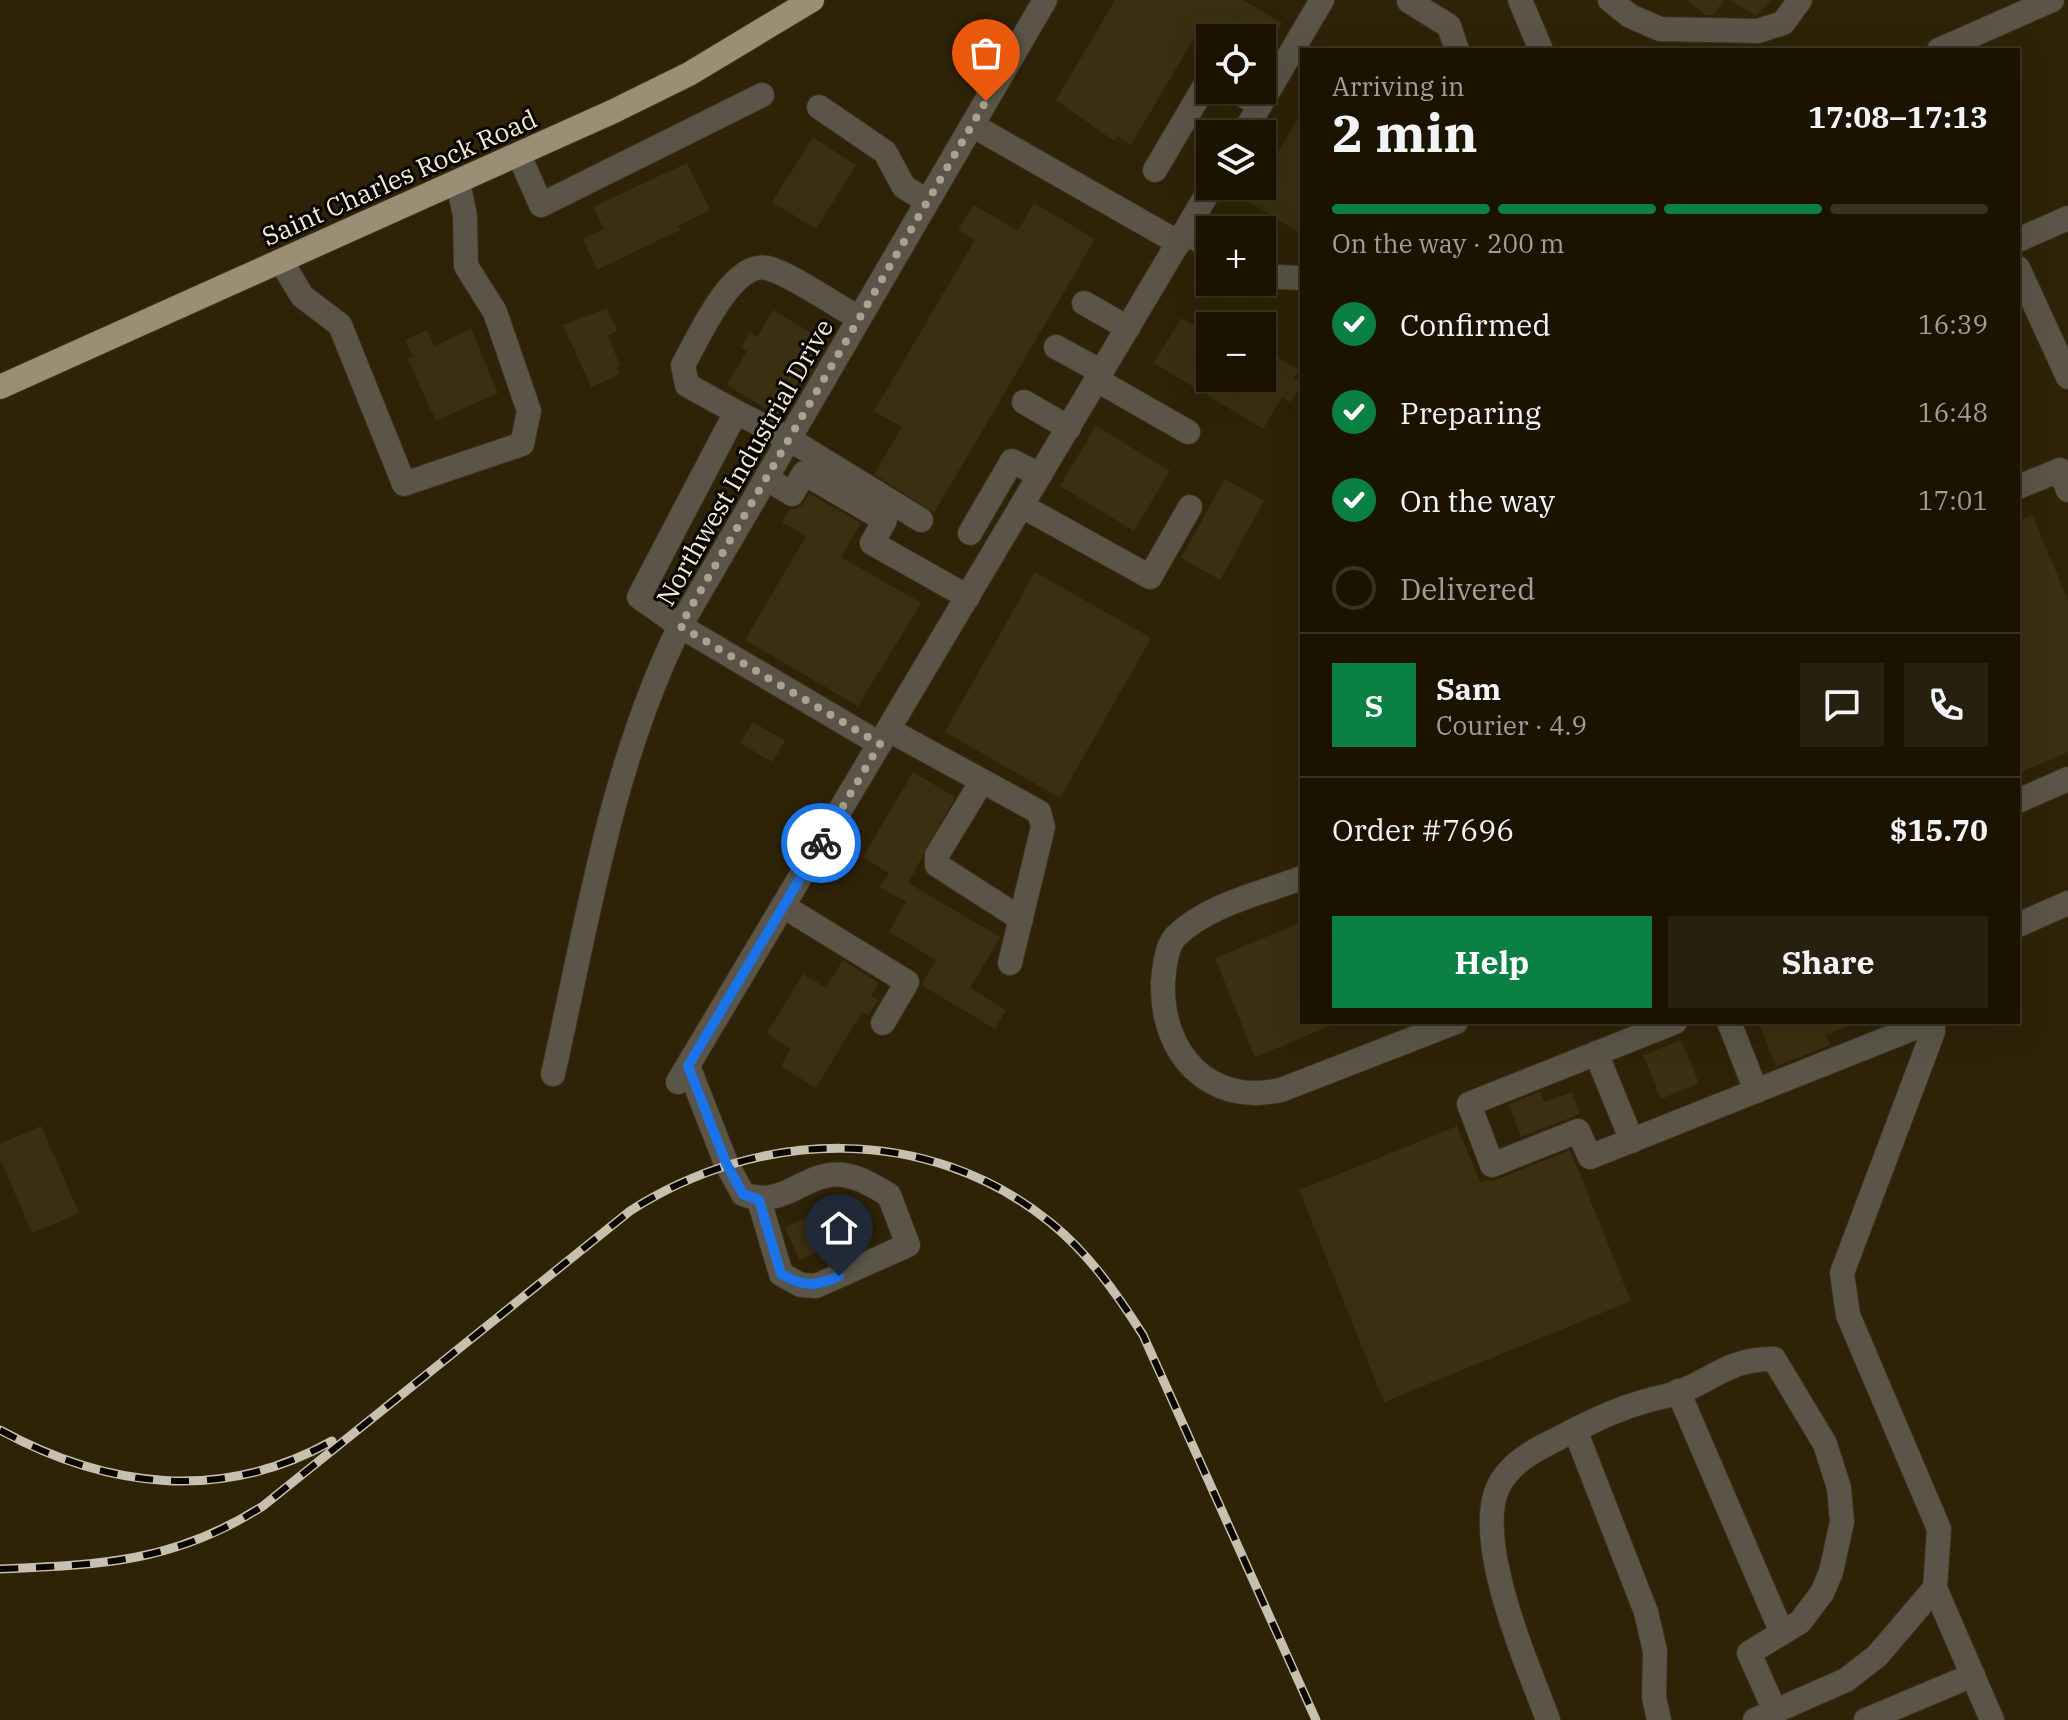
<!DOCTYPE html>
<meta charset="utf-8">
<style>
body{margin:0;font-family:"IBM Plex Serif",serif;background:#28200f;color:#f1f3f6;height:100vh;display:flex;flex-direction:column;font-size:30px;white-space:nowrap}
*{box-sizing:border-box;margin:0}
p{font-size:26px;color:#a09e99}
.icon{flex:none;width:44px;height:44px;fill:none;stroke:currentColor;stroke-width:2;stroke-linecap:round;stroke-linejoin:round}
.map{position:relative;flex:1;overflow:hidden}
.side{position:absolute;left:1300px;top:48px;width:720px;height:976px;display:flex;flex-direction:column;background:#1b1300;border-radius:0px;box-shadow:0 8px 32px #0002,0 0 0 2px #393222}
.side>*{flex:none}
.controls{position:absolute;left:1196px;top:24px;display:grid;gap:16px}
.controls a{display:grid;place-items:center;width:80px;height:80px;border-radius:0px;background:#1b1300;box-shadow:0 8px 32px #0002,0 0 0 2px #393222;font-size:40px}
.pin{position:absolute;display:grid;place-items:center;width:68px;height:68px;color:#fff;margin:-82px -34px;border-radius:50% 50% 50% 0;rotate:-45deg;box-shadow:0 0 8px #0007}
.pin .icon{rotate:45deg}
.courier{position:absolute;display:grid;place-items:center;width:80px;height:80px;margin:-40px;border:6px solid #1a73e8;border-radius:50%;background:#fff;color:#222;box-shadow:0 2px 10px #0007}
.summary em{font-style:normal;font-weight:700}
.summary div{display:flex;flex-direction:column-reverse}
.summary{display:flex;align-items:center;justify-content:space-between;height:136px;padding:0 32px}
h1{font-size:52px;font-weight:700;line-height:60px}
.bar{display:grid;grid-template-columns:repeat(4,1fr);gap:12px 8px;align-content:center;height:96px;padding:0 32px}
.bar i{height:10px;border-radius:6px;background:#393222}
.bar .on{background:#0b8043}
.bar p{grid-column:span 4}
.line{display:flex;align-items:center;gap:20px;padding:0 32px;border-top:2px solid #393222}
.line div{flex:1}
.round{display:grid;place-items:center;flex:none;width:84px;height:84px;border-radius:0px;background:#28200f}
ol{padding:0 32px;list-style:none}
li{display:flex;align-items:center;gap:24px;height:88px}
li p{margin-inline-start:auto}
li .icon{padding:8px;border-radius:50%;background:#0b8043;color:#fff;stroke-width:4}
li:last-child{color:#a09e99}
li i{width:44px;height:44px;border:4px solid #393222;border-radius:50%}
.primary-button{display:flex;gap:16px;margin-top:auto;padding:16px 32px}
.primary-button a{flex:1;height:92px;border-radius:0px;background:#0b8043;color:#fff;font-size:32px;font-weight:700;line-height:92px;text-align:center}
.primary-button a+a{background:#28200f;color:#f1f3f6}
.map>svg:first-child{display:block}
.built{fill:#2e2307;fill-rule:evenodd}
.building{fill:#3b2f12}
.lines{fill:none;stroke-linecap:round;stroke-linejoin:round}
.minor-casing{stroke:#3d321a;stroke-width:26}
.major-casing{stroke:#3d321a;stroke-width:26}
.minor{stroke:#5a5548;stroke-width:24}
.major{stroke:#9a8f74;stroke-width:24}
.rail-casing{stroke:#c8c0ae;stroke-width:9}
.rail{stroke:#090500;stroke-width:6;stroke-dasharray:18;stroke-linecap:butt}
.done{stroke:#aaa28e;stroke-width:8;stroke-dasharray:0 14.4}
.route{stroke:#1a73e8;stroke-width:10}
.labels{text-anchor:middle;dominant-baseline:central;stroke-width:6;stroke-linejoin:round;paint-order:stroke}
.street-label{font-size:26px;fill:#f2ebda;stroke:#090500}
</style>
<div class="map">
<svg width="2068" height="1720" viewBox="0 0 2068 1720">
<rect width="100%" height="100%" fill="#241900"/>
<path class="built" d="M0,0H2068V1720H0ZM1210,38H1262V90H1210ZM1302,50H2018V1022H1302ZM1210,134H1262V186H1210ZM1210,230H1262V282H1210ZM1210,326H1262V378H1210Z"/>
<g class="building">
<path d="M1115,0H1243L1282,23L1262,57V38H1205L1197,33L1131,145L1117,136L1114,141L1056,100Z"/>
<path d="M1686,0H1724L1713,15H1706Z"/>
<path d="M1730,0H1771L1756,16Z"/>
<path d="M1302,111V234L1248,202L1258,186H1262V179Z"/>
<path d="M813,137L856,165L816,229L772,202Z"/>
<path d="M687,163L710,210L678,226L680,230L597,270L583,239L604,229L593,207Z"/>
<path d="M1034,203L1095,239L934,513L874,474L902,427L874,411L975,240L958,230L974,205L1018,231Z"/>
<path d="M607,308L617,331L608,335L620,366L617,367L620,374L591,387L563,325Z"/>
<path d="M773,310L828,343L806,381L801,378L778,416L727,385L747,351L741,348L750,332L757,337Z"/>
<path d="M1181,318L1210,335V378H1262V348L1299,370L1294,378L1302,384L1291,402L1282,397L1263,429L1154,363Z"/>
<path d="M471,329L498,393L436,421L408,359L413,356L405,340L427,330L434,346Z"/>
<path d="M1096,426L1170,471L1134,531L1060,486Z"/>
<path d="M1225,479L1264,501L1220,580L1181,558Z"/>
<path d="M810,494L861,523L841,557L921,603L858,706L745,640L806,536L782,522L790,509L800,507Z"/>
<path d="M2032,515L2068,600V752L2018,773V521Z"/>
<path d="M1035,572L1151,638L1060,798L945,732Z"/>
<path d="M753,722L785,741L772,762L740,743Z"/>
<path d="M913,772L955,797L908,883L1000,937L970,988L1006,1010L995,1029L921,985L936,960L889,932L906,902L880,887L889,873L863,857Z"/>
<path d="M1302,922V1022H1340L1255,1057L1215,958Z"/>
<path d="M843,960L879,983L871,996L878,1000L868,1016L862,1012L816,1088L781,1066L791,1049L767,1033L803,974L826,988Z"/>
<path d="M1758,1022H1857L1826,1035L1830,1045L1776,1066Z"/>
<path d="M1681,1040L1699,1083L1661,1099L1643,1055Z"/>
<path d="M1540,1092L1544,1102L1572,1092L1580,1114L1521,1137L1509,1104Z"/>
<path d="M41,1126L79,1213L32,1233L0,1159V1144Z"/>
<path d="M1457,1126L1480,1182L1498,1179L1570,1150L1631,1301L1384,1402L1299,1190Z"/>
<path d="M856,1197L870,1230L799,1260L785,1227Z"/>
</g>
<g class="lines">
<g class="minor-casing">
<g id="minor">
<path d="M1520,0L1541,50"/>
<path d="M1610,0L1630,16L1660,29L1758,31L1783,23L1800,0"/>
<path d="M1409,1L1449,26L1457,50"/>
<path d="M1939,50L2052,0"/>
<path d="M1234,90L1260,105"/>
<path d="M819,107L885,152L904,187L927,201"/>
<path d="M972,125L1179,243"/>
<path d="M1243,134L1322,0"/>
<path d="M519,155L541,205L762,95"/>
<path d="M1155,170L1210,77"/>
<path d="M1185,232L1210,247"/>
<path d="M2018,240L2068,218"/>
<path d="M281,261L302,296L340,325L404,484L522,444L529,411L495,312L466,266L465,216L458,182"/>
<path d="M2018,268L2068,377"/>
<path d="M1262,276L1302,278"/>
<path d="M1084,303L1128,328"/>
<path d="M1056,347L1102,372"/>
<path d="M1097,380L1188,432"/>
<path d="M1024,402L1069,428"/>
<path d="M736,412L789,439L921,520"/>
<path d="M766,478L792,494L804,473L885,520L872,543L968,597"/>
<path d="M2018,487L2060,470L2068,490"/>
<path d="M1022,506L1150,577L1190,507"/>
<path d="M970,533L1012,461L1040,475"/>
<path d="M889,730L1039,812L1043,827L1010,963"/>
<path d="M880,744L680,626L1045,0"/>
<path d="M982,781L937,855V865L1021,919"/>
<path d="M2018,801L2068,779"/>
<path d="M1302,878C1261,893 1207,905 1175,937C1166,947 1164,970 1163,983C1161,1054 1209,1106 1281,1090L1456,1022"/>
<path d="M783,906L907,982L883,1023"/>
<path d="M2018,925L2068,903"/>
<path d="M1675,1022L1469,1104L1492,1165L1578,1131L1590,1157L1929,1022"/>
<path d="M1729,1022L1756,1091"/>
<path d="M1933,1022V1032L1842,1273L1848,1315L1939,1529L1935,1588L1992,1720"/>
<path d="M1596,1053L1632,1141"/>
<path d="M688,1066L726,1163L743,1194C785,1210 805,1170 843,1175C860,1177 875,1187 889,1195L908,1245L816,1286L801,1285L781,1274L759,1200"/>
<path d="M553,1074C587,924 611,765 680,626L639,597L736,412L687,385L683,365C698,339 732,260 767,268C790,273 836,306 859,318"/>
<path d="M678,1082L1212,186"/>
<path d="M1678,1391L1782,1633"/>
<path d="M1575,1430L1646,1612L1655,1651L1654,1697L1659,1720"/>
<path d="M1548,1720C1529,1667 1464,1525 1505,1476C1520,1456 1543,1446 1565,1435C1600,1417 1628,1404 1666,1396C1708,1386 1724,1358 1774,1359L1825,1444L1839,1488L1842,1522L1831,1572L1822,1593L1800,1622L1749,1653L1775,1711"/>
<path d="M1755,1720L1846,1680L1877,1656L1935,1588"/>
<path d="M1866,1720L1973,1675"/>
</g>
</g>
<g class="major-casing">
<path id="major" d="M0,387L614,111L689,74L812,0"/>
</g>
<use href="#minor" class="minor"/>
<use href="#major" class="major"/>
<g class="rail-casing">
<g id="rail">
<path d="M0,1430C106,1488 222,1503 332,1441"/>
<path d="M0,1569C102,1565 175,1562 263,1506L630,1211C759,1128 928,1123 1051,1223C1089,1254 1117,1294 1143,1335L1316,1720"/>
</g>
</g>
<use href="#rail" class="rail"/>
</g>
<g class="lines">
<path class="done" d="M821,843L880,744L680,626L986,101"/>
<path class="route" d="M821,843L688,1066L726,1163L743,1194L759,1200L781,1274C804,1287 815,1287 839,1276"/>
</g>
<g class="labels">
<g class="street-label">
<text transform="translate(399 177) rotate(-24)">Saint Charles Rock Road</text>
<text transform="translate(744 462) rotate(-60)">Northwest Industrial Drive</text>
</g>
</g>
</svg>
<div class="controls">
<a><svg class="icon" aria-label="locate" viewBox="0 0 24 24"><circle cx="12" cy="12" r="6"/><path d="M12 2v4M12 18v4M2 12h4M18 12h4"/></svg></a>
<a><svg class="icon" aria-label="layers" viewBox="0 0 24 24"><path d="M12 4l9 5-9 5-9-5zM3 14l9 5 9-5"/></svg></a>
<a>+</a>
<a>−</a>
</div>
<div class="pin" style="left:986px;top:101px;background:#ea580c"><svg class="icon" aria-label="bag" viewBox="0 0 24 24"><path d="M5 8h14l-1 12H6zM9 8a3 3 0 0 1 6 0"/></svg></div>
<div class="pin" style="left:839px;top:1276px;background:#1f2937"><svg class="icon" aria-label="home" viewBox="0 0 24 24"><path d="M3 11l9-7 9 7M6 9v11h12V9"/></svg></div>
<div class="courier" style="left:821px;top:843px"><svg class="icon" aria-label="bike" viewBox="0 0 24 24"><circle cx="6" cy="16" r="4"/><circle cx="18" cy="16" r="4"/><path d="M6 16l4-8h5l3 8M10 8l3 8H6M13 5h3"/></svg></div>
<section class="side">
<div class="summary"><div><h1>2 min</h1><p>Arriving in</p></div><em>17:08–17:13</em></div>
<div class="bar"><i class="on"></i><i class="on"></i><i class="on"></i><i></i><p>On the way · 200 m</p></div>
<ol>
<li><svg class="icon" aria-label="check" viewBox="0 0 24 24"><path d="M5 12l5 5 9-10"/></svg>Confirmed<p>16:39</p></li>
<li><svg class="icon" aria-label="check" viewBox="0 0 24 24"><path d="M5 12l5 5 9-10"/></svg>Preparing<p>16:48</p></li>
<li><svg class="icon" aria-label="check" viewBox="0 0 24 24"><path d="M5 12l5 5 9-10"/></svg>On the way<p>17:01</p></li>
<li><i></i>Delivered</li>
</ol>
<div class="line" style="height:144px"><b class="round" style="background:#0b8043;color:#fff">S</b><div><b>Sam</b><p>Courier · 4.9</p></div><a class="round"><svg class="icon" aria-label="chat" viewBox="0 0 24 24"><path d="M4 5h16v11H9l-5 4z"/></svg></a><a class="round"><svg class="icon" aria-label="phone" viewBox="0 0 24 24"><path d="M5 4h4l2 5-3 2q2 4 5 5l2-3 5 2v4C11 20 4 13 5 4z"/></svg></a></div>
<div class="line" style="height:104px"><div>Order #7696</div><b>$15.70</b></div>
<div class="primary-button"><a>Help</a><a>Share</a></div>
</section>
</div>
